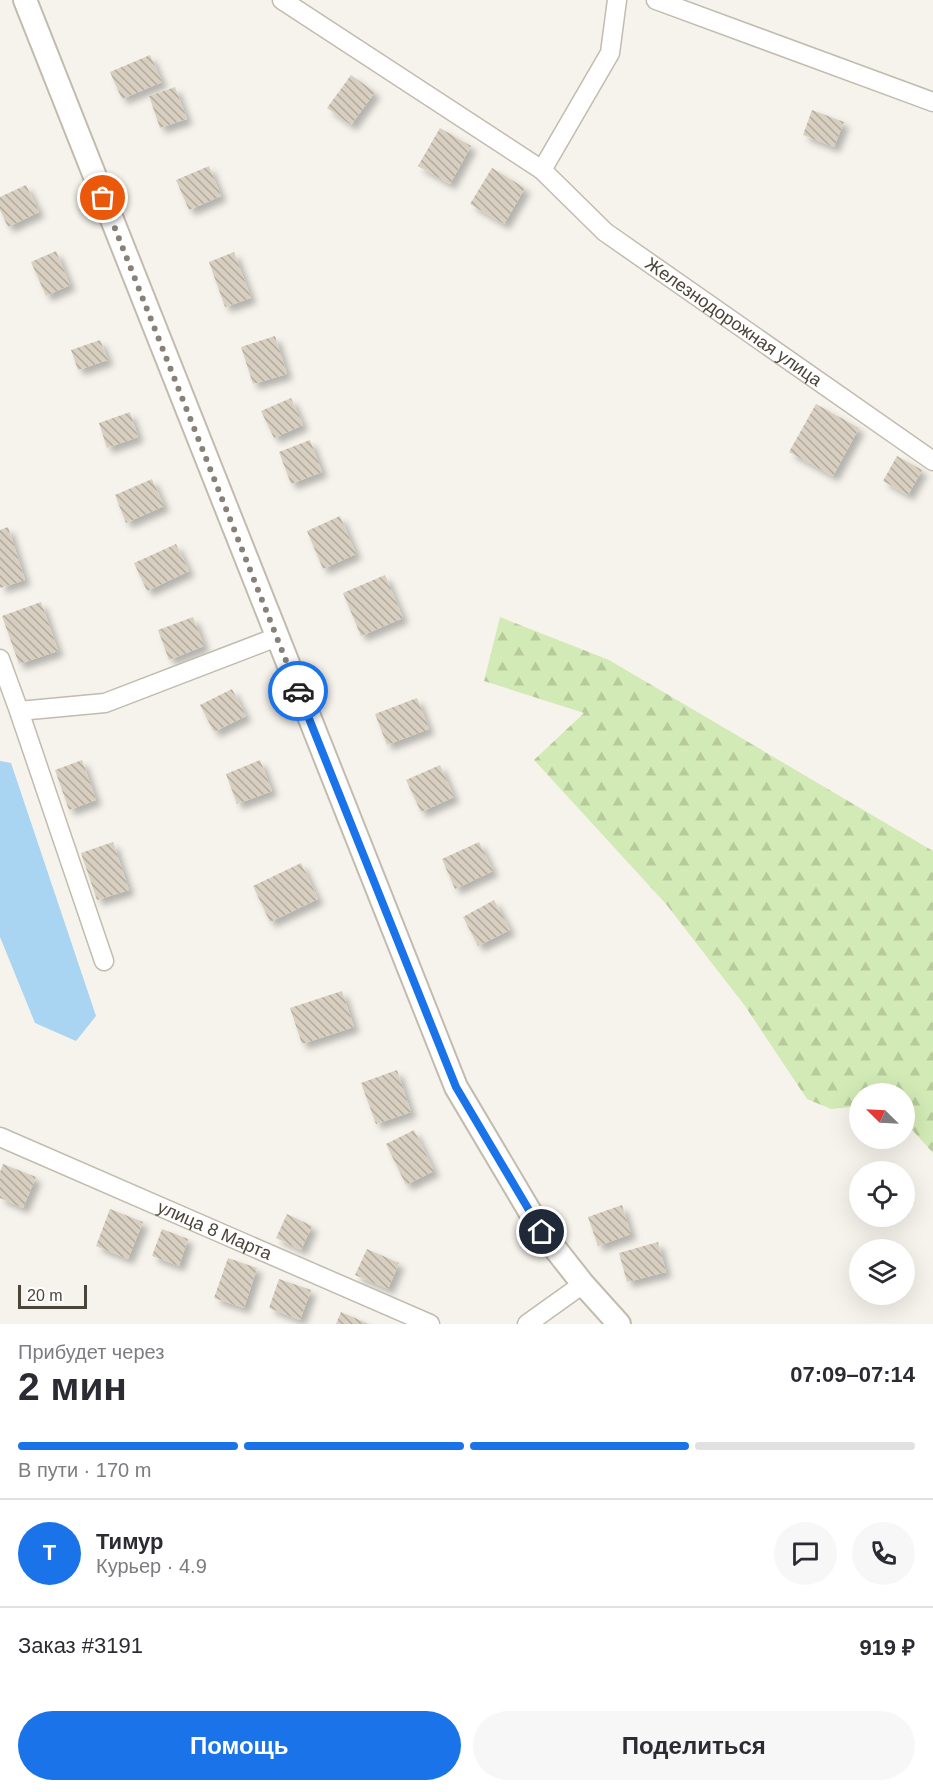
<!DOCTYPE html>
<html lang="ru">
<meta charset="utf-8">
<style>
body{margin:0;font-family:Arial,sans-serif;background:#f7f7f7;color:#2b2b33;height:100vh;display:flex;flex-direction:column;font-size:22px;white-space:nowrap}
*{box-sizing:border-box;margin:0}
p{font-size:20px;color:#7c7c81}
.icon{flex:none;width:33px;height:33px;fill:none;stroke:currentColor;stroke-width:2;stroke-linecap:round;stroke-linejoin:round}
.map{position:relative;height:1324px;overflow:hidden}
.sheet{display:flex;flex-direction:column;background:#fff;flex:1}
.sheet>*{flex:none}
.needle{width:39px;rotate:294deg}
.fabs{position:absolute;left:849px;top:1083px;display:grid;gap:12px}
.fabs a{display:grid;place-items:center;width:66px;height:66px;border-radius:50%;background:#fff;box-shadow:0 6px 24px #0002;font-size:30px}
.scale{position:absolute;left:18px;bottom:15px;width:69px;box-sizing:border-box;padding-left:6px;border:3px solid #4b4439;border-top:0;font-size:16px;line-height:21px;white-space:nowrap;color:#4b4439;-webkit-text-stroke:4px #fff;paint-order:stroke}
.pin{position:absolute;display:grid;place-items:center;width:51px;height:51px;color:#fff;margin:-26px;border:3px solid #fff;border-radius:50%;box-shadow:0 2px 6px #0007}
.courier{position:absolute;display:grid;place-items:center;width:60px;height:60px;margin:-30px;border:4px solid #1a73e8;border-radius:50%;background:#fff;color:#222;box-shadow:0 2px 8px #0007}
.overview em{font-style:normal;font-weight:700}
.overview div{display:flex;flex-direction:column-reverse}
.overview{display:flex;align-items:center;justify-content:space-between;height:102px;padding:0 18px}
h1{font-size:39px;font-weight:700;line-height:45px}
.bar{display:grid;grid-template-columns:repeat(4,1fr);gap:9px 6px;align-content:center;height:72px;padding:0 18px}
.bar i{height:8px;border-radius:4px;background:#e1e1e2}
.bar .on{background:#1a73e8}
.bar p{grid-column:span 4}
.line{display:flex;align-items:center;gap:15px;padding:0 18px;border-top:2px solid #e1e1e2}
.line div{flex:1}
.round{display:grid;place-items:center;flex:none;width:63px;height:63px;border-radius:32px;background:#f7f7f7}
.button{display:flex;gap:12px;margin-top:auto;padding:12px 18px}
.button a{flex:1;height:69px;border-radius:36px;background:#1a73e8;color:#fff;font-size:24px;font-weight:700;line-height:69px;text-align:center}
.button a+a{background:#f7f7f7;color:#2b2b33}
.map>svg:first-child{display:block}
.forest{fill:url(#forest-firs)}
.water{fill:#a9d4f2}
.building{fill:url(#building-back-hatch);filter:url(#shadow)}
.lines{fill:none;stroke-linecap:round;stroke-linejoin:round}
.minor-casing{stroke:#c2bbae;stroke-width:21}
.tertiary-casing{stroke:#c2bbae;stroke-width:26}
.minor{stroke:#fff;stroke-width:18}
.tertiary{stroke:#fff;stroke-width:22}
.done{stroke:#878178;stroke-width:6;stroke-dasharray:0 10.8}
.route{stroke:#1a73e8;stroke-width:8}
.labels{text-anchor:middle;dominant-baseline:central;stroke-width:4.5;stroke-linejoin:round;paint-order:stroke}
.street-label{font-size:18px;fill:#4b4439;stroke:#fff}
</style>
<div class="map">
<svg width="933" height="1324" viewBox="0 0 933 1324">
<defs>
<pattern id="forest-firs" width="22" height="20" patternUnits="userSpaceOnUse" patternTransform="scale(1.5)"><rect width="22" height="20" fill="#d2eab5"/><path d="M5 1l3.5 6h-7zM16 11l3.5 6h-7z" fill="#b6ca9c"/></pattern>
<pattern id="building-back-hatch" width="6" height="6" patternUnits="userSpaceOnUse" patternTransform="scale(1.5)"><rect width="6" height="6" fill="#d8cfc1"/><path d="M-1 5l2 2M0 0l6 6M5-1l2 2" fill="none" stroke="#b1aa9e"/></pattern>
<filter id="shadow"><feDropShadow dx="5.5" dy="5.5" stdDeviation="3" flood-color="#0004"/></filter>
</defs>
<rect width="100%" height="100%" fill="#f6f3ec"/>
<path class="forest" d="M500,617L609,660L933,851V1153L905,1122L904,1094H860L859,1106L831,1109L807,1099L745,1006L666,904L534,760L584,713L484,681Z"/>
<path class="water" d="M0,761L11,763L96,1016L76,1041L35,1023L0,937Z"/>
<g class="building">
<path d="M150,55L162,82L122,99L110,72Z"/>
<path d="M351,75L375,92L351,125L327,108Z"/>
<path d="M175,87L187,119L160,128L149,96Z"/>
<path d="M812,110L844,122L834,147L803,135Z"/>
<path d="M440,128L471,146L450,184L418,166Z"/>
<path d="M209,166L221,196L189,210L176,180Z"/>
<path d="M492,168L525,188L504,224L470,204Z"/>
<path d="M26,185L39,212L8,227L0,210V197Z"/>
<path d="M56,251L70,285L46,296L31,262Z"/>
<path d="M234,252L251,298L225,307L209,262Z"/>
<path d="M275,336L287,374L253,384L241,347Z"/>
<path d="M100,340L108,360L78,370L71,350Z"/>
<path d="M291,398L303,425L274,438L261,411Z"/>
<path d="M816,404L859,428L833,476L789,452Z"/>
<path d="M130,412L138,437L107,448L99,423Z"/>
<path d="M310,440L322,472L291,484L279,452Z"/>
<path d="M897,456L922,470L908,495L883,481Z"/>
<path d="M152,479L164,506L126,523L115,495Z"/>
<path d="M340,516L356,554L323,569L307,531Z"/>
<path d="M8,527L25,580L0,588V530Z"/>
<path d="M176,544L189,571L147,591L134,563Z"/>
<path d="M385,575L403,618L361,636L343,593Z"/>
<path d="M41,602L58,651L19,664L2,616Z"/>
<path d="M193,617L204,646L169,660L158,630Z"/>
<path d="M232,689L246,716L214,732L200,705Z"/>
<path d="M417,698L429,729L387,745L375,714Z"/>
<path d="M82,760L96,800L69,810L55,770Z"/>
<path d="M260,760L272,791L237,804L226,774Z"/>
<path d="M440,765L454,797L421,812L406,780Z"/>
<path d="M113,842L129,890L97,900L81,853Z"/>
<path d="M479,842L493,871L455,889L442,859Z"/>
<path d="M301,863L318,899L270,922L253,886Z"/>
<path d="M494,900L510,930L478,946L463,917Z"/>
<path d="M342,991L354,1027L302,1044L290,1008Z"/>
<path d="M397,1070L411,1112L376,1124L361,1083Z"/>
<path d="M414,1130L434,1171L406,1185L386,1144Z"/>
<path d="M3,1164L36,1177L23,1208L0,1198V1172Z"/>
<path d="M622,1205L631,1234L598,1246L588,1217Z"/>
<path d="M110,1209L143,1222L128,1259L96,1246Z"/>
<path d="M287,1214L312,1226L301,1250L276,1238Z"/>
<path d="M162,1229L188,1239L179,1266L152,1256Z"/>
<path d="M658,1242L666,1272L627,1282L619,1253Z"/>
<path d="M367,1249L399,1263L388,1289L355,1275Z"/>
<path d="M228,1258L257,1268L244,1308L214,1298Z"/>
<path d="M279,1279L311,1290L300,1320L269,1308Z"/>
<path d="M341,1312L369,1324H336Z"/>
</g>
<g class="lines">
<g class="minor-casing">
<g id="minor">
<path d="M282,0L542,170"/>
<path id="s1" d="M617,0L610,53L542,170L605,232L933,461"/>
<path d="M656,0L933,102"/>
<path d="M0,659L19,711L104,961"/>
<path d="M19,711L105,703L277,637"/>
<path id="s2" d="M0,1137L430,1324"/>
<path d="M527,1324L583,1284"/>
</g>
</g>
<g class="tertiary-casing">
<path id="tertiary" d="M25,0L456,1087L542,1232L583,1284L619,1324"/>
</g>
<use href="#minor" class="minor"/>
<use href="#tertiary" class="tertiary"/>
</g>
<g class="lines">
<path class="done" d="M103,198L298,691"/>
<path class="route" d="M298,691L456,1087L542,1232"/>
</g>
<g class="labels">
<g class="street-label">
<text stroke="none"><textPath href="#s1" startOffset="434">Железнодорожная улица</textPath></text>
<text stroke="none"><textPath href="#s2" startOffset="234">улица 8 Марта</textPath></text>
</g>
</g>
</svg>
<div class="fabs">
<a><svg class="needle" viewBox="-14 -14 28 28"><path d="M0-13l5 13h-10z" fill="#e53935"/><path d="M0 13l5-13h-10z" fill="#7c7c81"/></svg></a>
<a><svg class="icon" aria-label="locate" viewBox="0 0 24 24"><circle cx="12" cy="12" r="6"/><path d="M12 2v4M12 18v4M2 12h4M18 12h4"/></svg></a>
<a><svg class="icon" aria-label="layers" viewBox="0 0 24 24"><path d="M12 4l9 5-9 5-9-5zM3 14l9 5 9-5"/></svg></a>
</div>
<div class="scale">20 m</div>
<div class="pin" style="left:103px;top:198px;background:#ea580c"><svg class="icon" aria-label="bag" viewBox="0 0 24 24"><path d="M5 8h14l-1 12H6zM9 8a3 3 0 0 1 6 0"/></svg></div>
<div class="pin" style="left:542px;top:1232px;background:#1f2937"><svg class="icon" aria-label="home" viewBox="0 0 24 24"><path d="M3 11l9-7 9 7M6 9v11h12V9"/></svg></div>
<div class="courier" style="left:298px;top:691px"><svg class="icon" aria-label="car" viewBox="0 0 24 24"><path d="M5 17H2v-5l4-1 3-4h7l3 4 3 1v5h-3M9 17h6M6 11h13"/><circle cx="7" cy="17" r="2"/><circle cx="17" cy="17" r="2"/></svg></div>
</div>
<section class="sheet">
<div class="overview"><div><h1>2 мин</h1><p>Прибудет через</p></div><em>07:09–07:14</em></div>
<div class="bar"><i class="on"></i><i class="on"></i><i class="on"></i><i></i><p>В пути · 170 m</p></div>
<div class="line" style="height:108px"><b class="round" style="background:#1a73e8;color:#fff">Т</b><div><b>Тимур</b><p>Курьер · 4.9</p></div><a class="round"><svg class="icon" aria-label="chat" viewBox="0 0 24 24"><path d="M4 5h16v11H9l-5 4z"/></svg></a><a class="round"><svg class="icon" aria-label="phone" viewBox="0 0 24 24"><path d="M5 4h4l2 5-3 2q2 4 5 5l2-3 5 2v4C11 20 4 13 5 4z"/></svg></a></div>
<div class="line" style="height:78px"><div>Заказ #3191</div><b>919 ₽</b></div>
<div class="button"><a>Помощь</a><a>Поделиться</a></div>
</section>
